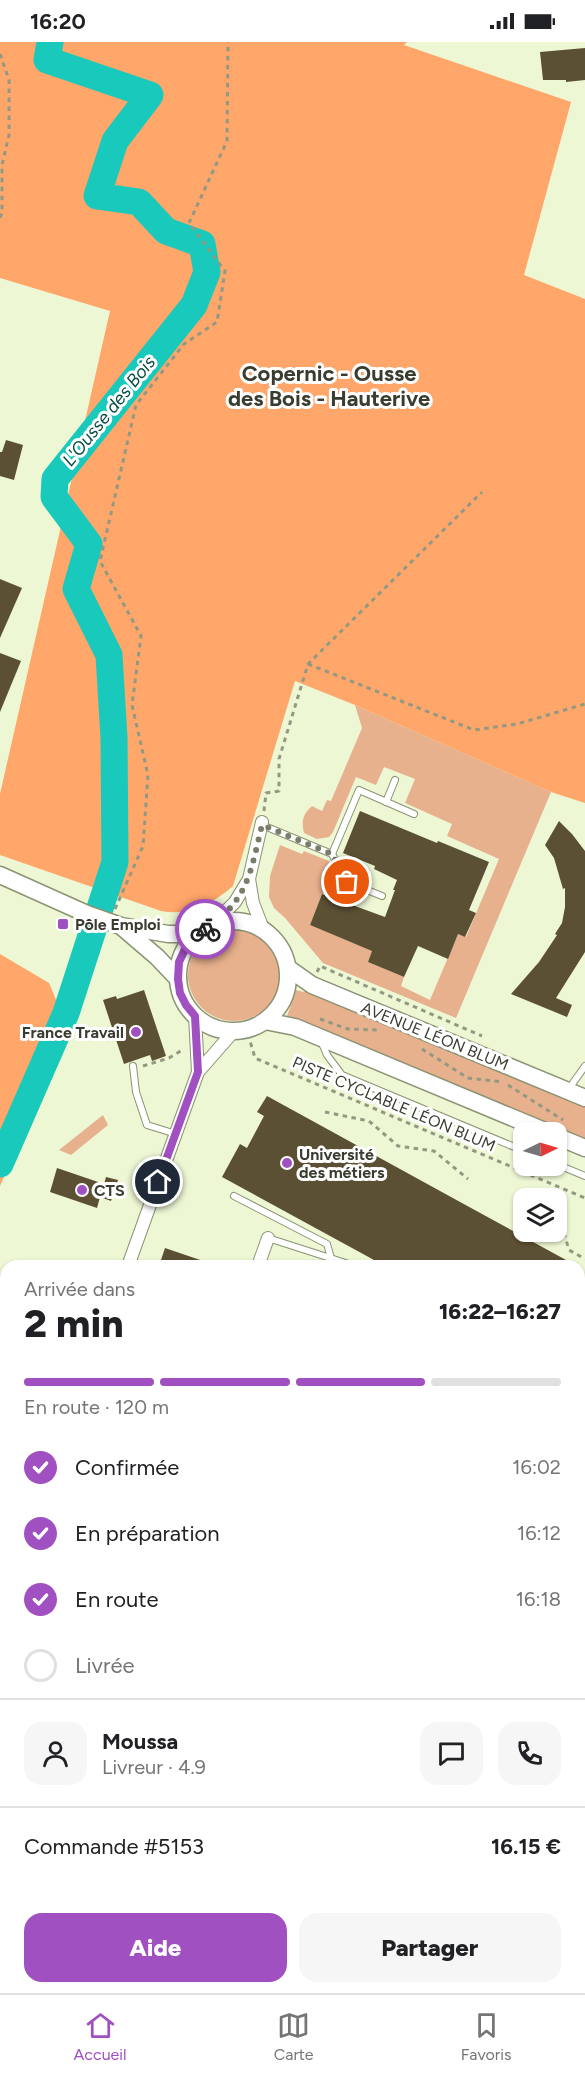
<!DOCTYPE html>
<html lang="fr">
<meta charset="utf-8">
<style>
body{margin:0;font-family:Figtree,sans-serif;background:#f6f6f6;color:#202124;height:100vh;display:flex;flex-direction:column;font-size:22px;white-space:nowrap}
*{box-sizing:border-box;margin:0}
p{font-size:20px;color:#757577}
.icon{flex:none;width:33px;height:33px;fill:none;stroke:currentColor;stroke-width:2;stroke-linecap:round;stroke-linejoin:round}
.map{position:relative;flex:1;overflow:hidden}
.sheet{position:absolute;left:0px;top:1218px;width:585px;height:734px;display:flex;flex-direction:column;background:#fff;border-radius:18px 18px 0 0;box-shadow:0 2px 4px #0004}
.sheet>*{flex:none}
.needle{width:39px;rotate:85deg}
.fabs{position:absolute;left:513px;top:1080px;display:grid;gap:12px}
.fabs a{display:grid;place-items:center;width:54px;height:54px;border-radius:12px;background:#fff;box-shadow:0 2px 4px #0004;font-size:30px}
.pin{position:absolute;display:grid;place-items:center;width:51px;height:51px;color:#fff;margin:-26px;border:3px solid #fff;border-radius:50%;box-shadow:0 2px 6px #0007}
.courier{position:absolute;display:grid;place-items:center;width:60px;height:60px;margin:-30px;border:4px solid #a050c0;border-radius:50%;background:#fff;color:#222;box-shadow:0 2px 8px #0007}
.overview em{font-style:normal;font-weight:800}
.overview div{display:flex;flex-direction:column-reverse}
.overview{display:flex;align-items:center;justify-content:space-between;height:102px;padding:0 24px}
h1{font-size:39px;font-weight:800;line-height:45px}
.bar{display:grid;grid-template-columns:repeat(4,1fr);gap:9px 6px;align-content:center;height:72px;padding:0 24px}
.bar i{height:8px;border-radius:4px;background:#e0e0e0}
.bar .selected{background:#a050c0}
.bar p{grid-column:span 4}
.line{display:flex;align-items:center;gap:15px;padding:0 24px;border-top:2px solid #e0e0e0}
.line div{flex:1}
.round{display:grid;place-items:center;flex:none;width:63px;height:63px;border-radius:18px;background:#f6f6f6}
ol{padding:0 24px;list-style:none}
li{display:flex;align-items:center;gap:18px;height:66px}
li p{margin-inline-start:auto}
li .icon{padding:6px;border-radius:50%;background:#a050c0;color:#fff;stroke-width:4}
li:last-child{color:#757577}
li i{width:33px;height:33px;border:3px solid #e0e0e0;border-radius:50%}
.cta{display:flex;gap:12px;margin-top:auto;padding:12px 24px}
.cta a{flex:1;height:69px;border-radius:18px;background:#a050c0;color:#fff;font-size:24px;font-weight:800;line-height:69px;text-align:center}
.cta a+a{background:#f6f6f6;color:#202124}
.status{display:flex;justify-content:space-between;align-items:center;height:42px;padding:0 30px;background:#fff;direction:ltr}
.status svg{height:16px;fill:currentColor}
.tabs{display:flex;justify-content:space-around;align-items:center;height:84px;border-top:2px solid #e0e0e0;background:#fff;font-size:16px;color:#757577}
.tabs a{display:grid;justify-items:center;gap:3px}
.tabs .selected{color:#a050c0}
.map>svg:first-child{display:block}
.green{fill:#e8b18d}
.forest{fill:#ffa66a}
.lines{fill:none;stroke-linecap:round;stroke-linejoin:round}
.river{stroke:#19c9bb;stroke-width:27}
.building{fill:#5c5034}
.lane-casing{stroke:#8b9374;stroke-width:8}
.street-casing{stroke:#8b9374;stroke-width:14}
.secondary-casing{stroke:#8b9374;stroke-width:19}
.path{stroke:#929982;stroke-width:3;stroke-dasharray:4.5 4.5;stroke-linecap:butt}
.lane{stroke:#fff;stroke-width:6}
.street{stroke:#fff;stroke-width:12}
.secondary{stroke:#fff;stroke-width:16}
.done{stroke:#787e69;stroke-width:6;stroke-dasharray:0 10.8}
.route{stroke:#a050c0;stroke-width:8}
.poi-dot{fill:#a050c0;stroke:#fff;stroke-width:2}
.labels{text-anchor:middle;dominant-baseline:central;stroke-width:6;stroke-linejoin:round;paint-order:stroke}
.poi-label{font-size:16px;font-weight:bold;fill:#393d30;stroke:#fff;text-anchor:start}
.street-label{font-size:16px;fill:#393d30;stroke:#fff}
.water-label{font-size:18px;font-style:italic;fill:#084d47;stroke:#fff}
.district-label{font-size:22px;font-weight:bold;fill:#393d30;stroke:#fff}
</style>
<div class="status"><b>16:20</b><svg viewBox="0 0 49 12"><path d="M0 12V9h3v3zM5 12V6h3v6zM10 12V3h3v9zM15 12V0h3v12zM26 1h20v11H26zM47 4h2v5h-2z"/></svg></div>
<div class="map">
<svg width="585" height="1951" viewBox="0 0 585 1951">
<rect width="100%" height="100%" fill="#edf7d4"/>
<g class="green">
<path d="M355,663L551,750L456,976L323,921L285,876L274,866L269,855L270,834L280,803L302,812L304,809L329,819L335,830L328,849L322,852L310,883L356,902L373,907L368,920L404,935L401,944L430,958L458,892L466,895L499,817L447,794L452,782L405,761L415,737L384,725L376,743L356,735L333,790L329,795L317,797L304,791C301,779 303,772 312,764L322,769L327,758L331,759L362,686Z"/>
<circle cx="234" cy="933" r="46"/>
<path d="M306,946L585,1062V1099L287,974L296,948L304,950Z"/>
<path d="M103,1073L108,1083L71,1113L59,1108Z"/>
<path d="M585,1291V1374L579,1385V1302Z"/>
<path d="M579,1453L581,1454L580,1457L585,1460V1606L579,1603Z"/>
</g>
<g class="forest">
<path d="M0,0H407L404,3L571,60L524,233L585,257V761L551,750L355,663L295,639L233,844C211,863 190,874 161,869L0,813V752L110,269L0,236Z"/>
<path d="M0,912L49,941L57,960L56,1013L0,1144Z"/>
<path d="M579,1730H585V1951H219L222,1946H579Z"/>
</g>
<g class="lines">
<path class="river" d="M0,1122L66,971L115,820L114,696L109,613L76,547L89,502L54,455L55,437L194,263L207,230L202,202L166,189L139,160L97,154L115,99L150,53L47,18L50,0"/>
</g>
<g class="building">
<path d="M585,6V38L566,40V38H543L540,10Z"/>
<path d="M6,398L23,403L14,438L0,434V410H2Z"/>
<path d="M0,537L22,546L0,596Z"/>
<path d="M0,611L21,619L0,670Z"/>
<path d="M360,769L437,801L438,799L489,820L469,868L476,871L465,895L458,892L448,917L418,904L404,935L368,920L372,909L310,883L322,852L385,875L395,848H393L397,838L374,827L375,824L343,811Z"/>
<path d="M559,779L572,792L585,809V910L556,956L572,963L567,975L511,952L539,920L557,893L555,892L562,881L565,865V846L563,847L554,816L545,803Z"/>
<path d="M144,948L166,1014L152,1019L150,1013L124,1022L103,958L116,954L117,957Z"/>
<path d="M267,1054L451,1155L577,1224H385L222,1135L240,1102L247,1106L264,1074L257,1070Z"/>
<path d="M57,1126L104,1142L106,1135L118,1138L111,1159L100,1155L97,1166L50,1150Z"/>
<path d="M165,1206L212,1222V1224H159Z"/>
</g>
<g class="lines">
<g class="lane-casing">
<g id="lane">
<path d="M386,760L395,738"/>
<path d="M262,783L332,812L347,840L382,854"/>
<path d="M332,812L359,748L414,772"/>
<path d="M322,1001L327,1013L342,1033L524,1109"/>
<path d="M133,1024L136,1050L147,1083L176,1092"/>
<path d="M568,1048L585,1024"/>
<path d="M556,1122L585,1134"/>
<path d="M234,1154L327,1202L331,1216"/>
<path d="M268,1196L355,1224"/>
</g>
</g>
<g class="street-casing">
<g id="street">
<path d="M249,837L253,861L263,887"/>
<path d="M212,883L235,860L249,837L262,780"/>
<path d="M195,974L198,1030"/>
<path d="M128,1224L198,1030L234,989"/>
<path d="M258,1224L268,1196"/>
<path d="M0,1532L6,1519"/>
<path d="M48,1951L51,1946"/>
</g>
</g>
<g class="secondary-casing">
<g id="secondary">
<path d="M0,833L87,872L121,884L168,892H196"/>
<circle cx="233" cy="934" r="55"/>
<path d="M122,885L157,915L178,937"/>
<path d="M288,926L312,943L585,1056"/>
<path d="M265,979L295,985L547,1090"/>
<path d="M556,1094L585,1106"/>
</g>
</g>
<g class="path">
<path d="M0,12L9,38V93L2,123V171L0,176"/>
<path d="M308,622L474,688L517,682L585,662"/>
<path d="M264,769L266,751L279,749V717L308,622L482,450"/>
<path d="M115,867L143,804L148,733L132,663L141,594L100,519L136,363L184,302L217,280L225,229L189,181L227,99L228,0"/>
<path d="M317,930L320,924L482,994"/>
<path d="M320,977L348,987L378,988"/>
<path d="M248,992L255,1016L585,1156"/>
<path d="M422,1007L468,1036L503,1040"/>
<path d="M143,1024L169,1016L184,1007"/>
<path d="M508,1043L563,1078"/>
<path d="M325,1070L369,1079L398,1104L434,1109L468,1137"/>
<path d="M564,1191L569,1208L585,1217"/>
<path d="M579,1282L585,1270"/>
<path d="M579,1401L585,1390"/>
</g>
<use href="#lane" class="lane"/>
<use href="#street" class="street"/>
<use href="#secondary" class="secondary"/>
</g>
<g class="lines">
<path class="done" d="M205,887C248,860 251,828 262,783L332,812L347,840"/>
<path class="route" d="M158,1140L198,1030L195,974L186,963L180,951L178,937L179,920L186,905L196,892L205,887"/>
</g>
<g class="poi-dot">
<rect x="57" y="876" width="12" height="12" rx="3"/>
<circle cx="136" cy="990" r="6"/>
<circle cx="287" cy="1121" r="6"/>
<circle cx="82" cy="1148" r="6"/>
</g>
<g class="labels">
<g class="poi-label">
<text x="75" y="882">Pôle Emploi</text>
<text x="124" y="990" text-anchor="end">France Travail</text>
<text x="299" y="1112">Université<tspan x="299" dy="18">des métiers</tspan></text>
<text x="94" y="1148">CTS</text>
</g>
<g class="street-label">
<text transform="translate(435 994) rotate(22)">AVENUE LÉON BLUM</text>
<text transform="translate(394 1062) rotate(23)">PISTE CYCLABLE LÉON BLUM</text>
</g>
<g class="water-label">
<text transform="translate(109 369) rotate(-51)">L'Ousse des Bois</text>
</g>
<g class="district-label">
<text x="329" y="331">Copernic - Ousse<tspan x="329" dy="25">des Bois - Hauterive</tspan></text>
</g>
</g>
</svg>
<div class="fabs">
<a><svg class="needle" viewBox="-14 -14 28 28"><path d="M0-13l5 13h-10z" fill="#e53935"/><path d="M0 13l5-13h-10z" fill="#757577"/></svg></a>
<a><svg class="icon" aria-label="layers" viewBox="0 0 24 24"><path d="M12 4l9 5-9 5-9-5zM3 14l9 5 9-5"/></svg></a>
</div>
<div class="pin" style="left:347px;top:840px;background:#ea580c"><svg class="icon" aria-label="bag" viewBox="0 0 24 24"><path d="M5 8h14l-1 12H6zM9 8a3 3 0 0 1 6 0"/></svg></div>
<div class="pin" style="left:158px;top:1140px;background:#1f2937"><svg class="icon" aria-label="home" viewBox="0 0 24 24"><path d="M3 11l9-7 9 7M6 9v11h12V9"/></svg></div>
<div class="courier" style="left:205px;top:887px"><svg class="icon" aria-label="bike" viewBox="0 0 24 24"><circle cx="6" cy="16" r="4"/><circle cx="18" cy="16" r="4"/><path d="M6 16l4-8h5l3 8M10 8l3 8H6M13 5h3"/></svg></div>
<section class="sheet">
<div class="overview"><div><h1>2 min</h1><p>Arrivée dans</p></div><em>16:22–16:27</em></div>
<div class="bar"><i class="selected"></i><i class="selected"></i><i class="selected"></i><i></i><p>En route · 120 m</p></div>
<ol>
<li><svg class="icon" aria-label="check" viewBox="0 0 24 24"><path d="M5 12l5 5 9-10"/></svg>Confirmée<p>16:02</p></li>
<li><svg class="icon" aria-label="check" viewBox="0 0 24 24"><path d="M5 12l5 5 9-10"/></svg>En préparation<p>16:12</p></li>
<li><svg class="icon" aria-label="check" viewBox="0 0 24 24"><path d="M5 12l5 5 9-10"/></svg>En route<p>16:18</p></li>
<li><i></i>Livrée</li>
</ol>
<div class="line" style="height:108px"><a class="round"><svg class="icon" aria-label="person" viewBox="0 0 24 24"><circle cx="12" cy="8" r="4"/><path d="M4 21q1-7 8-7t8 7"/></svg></a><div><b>Moussa</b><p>Livreur · 4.9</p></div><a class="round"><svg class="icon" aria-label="chat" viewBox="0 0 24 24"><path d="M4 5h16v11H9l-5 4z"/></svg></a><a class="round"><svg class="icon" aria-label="phone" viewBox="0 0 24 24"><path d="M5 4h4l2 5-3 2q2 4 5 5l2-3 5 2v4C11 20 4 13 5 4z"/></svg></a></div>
<div class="line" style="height:78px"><div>Commande #5153</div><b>16.15 €</b></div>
<div class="cta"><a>Aide</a><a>Partager</a></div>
</section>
</div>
<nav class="tabs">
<a class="selected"><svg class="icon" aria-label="home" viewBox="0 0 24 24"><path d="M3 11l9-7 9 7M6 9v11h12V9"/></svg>Accueil</a>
<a><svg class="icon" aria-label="map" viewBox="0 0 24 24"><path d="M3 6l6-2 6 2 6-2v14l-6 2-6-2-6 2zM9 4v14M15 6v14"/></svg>Carte</a>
<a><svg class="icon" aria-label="saved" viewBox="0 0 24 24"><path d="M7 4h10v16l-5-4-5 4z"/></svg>Favoris</a>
</nav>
